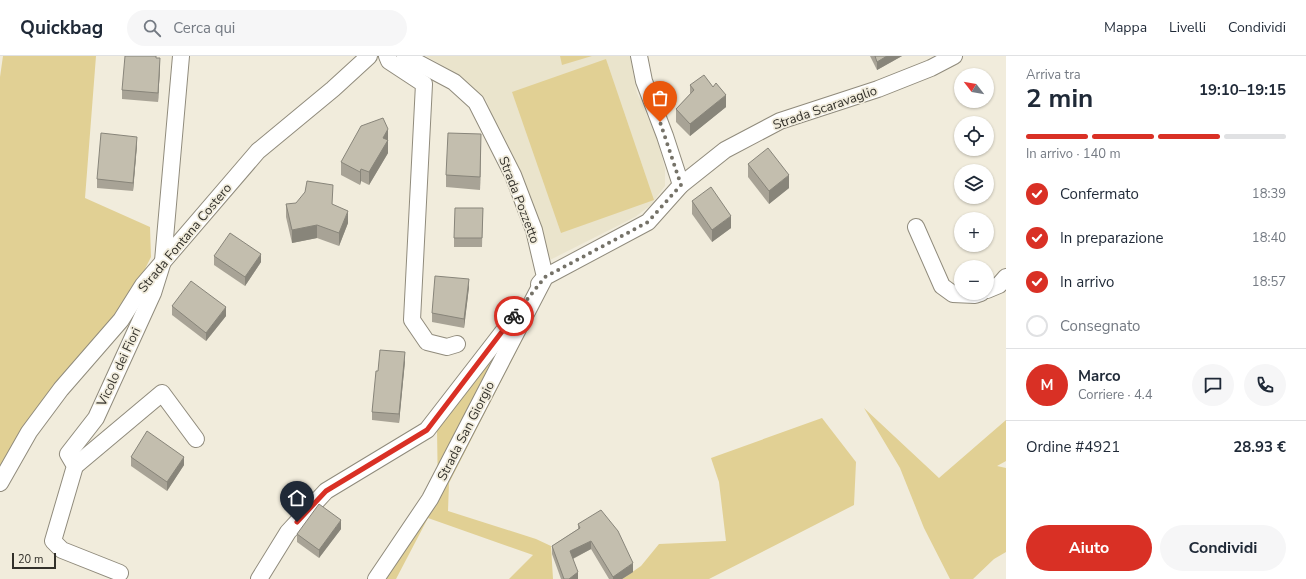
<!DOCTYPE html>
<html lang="it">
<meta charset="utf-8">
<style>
body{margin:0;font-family:"Nunito Sans",sans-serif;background:#f6f6f7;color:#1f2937;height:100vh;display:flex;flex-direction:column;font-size:15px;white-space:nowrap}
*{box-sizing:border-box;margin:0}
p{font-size:13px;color:#747a83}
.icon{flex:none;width:22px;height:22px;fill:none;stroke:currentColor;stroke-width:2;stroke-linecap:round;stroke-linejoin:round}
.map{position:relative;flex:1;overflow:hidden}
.drawer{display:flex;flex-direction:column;background:#fff;width:300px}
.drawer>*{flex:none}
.needle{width:26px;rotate:301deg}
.controls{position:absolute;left:954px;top:12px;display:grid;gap:8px}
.controls a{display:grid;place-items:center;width:40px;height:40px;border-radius:50%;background:#fff;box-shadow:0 1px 3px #0004;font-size:20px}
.scale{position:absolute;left:12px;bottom:10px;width:44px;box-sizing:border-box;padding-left:4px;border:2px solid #32302a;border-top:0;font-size:11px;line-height:14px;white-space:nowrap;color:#32302a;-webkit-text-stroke:3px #f1ecdc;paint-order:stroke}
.pin{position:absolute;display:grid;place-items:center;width:34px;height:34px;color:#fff;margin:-41px -17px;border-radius:50% 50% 50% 0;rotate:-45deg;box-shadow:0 0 4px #0007}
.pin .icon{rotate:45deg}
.courier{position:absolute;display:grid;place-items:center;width:40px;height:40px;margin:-20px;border:3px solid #d93025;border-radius:50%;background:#fff;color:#222;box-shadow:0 1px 5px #0007}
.headline em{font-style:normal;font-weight:700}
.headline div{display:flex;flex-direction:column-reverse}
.headline{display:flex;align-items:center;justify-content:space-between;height:68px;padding:0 20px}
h1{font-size:26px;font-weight:700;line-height:30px}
.bar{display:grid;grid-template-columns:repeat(4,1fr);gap:6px 4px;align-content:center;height:48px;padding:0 20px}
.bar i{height:5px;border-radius:3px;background:#e0e1e3}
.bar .on{background:#d93025}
.bar p{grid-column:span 4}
.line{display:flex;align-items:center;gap:10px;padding:0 20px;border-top:1px solid #e0e1e3}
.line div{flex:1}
.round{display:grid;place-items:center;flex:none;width:42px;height:42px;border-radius:21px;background:#f6f6f7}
ol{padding:0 20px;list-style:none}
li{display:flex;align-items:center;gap:12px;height:44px}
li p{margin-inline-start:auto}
li .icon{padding:4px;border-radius:50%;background:#d93025;color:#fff;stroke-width:4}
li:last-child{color:#747a83}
li i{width:22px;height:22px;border:2px solid #e0e1e3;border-radius:50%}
.button{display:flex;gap:8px;margin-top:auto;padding:8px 20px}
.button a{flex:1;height:46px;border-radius:24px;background:#d93025;color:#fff;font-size:16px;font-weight:700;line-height:46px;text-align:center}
.button a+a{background:#f6f6f7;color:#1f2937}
header{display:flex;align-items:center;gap:24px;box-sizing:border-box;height:56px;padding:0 20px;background:#fff;border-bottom:1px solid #e0e1e3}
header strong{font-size:19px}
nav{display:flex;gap:22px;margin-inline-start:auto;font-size:14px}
.search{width:280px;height:36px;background:#f6f6f7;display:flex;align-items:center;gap:10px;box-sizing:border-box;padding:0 14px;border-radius:22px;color:#747a83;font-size:15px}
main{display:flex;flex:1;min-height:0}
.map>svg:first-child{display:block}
.built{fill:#eae4cc}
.green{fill:#e1d094}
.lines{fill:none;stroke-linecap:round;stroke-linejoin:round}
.minor-casing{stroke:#908b7c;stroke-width:18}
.minor{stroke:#fff;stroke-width:16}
.wall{fill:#a8a396}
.shaded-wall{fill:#88857a}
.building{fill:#c3beae;stroke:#88857a}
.done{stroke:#757268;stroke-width:4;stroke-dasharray:0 7.2}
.route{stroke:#d93025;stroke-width:5}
.labels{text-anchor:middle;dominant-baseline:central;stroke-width:3.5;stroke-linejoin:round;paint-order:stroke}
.street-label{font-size:13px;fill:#32302a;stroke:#f1ecdc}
</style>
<header>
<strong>Quickbag</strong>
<div class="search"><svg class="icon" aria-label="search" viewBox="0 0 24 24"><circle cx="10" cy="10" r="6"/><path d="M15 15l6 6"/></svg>Cerca qui</div>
<nav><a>Mappa</a><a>Livelli</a><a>Condividi</a></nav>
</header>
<main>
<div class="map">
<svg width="1006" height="523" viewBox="0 0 1006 523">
<rect width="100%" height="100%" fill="#f1ecdc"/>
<path class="built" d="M426,0H630L637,37L657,82L665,113V130L651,149L635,161L546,206L516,118L486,44L459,19Z"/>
<g class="green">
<path d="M3,0H96L85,142L150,171L151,201L140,223L118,255L32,363L0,416V21Z"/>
<path d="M560,0H592L562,9Z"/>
<path d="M606,3L654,144L561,177L512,36Z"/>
<path d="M535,259L449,427L448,455L536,483L551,490L553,523H509L533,499L428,462L396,523H386L438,438L437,373L500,292Z"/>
<path d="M864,352L939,422L1006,364V405L997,410L1006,412V496L994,503L973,523H950L924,472L900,412Z"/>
<path d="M822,362L856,406L854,449L709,523H622L641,510L659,488L726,485L719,426L711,402Z"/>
</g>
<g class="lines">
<g class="minor-casing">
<g id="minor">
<path d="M387,0L389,5L424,28L412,264L427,286L447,291L457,288"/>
<path d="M405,0L454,26L476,46L513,119L534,174L545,221L539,228"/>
<path d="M639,0L644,25L665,80L681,129"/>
<path d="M916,171L942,230L953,238L975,239L981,237"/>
<path d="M987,234L999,229L1006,221"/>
<path d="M75,410L162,337L196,383"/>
<path d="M0,427L29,376L61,333L121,264L143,229L258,95L333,33L369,0"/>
<path d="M120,517L62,494L53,485L75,410L68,398L96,362L153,237L163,205L181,0"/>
<path d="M259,523L288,476L326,435L427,374L519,255"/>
<path d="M376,523L430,443L545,221L648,166L681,129L725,94L780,65L878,33L931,12L954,0"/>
</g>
</g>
<use href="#minor" class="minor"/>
</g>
<g class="wall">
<path d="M870,0H902L877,14Z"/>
<path d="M157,2L160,11L158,46L122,43V34Z"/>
<path d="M690,29L726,51L690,80L676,66V53L690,38Z"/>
<path d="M388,73V97L369,129L361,125L360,129L341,119V106Z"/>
<path d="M137,89L133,135L97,132V123Z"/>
<path d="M481,90L480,134L446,131V119Z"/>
<path d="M748,108L789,132L769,148L748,121Z"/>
<path d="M692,145L731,172L712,186L692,158Z"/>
<path d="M286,148H332L348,167L339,190L317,182L292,187L286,161Z"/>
<path d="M483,152L482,191H454V182Z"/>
<path d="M214,200L261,206L245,230L214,209Z"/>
<path d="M469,231L464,272L432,266V257Z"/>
<path d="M172,250L226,260L206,285L172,259Z"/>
<path d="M405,305L399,367L372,364V356L378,315Z"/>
<path d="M131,401L184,409L167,435L131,410Z"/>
<path d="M578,468L633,516L622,523H609L591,493L573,503L578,523H561L552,498V490L578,473Z"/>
<path d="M341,473L319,502L297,486V478Z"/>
</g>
<g class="shaded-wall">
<path d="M887,0H902L877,14V6Z"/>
<path d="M160,2V11L158,46V37Z"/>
<path d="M726,39V51L690,80V68Z"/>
<path d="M388,73V97L369,129V116L383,82Z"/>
<path d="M481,78V90L480,134V121Z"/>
<path d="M137,81V89L133,135V127Z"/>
<path d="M361,113V125L360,129V116Z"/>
<path d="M789,119V132L769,148V135Z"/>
<path d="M348,155V167L339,190V177Z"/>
<path d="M731,160V172L712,186V174Z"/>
<path d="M317,169V182L292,187V174Z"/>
<path d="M261,198V206L245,230V221Z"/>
<path d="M469,223V231L464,272V263Z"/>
<path d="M226,251V260L206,285V277Z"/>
<path d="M405,296V305L399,367V358Z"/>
<path d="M184,401V409L167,435V426Z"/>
<path d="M341,464V473L319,502V494Z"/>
<path d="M591,485V493L570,504V495Z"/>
<path d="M633,507V516L622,523H613V521Z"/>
<path d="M578,516V523H569Z"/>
</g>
<g class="building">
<path d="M125,0H156V2H160L158,37L122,34Z"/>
<path d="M875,0H887L877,6Z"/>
<path d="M704,19L713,31L716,27L726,39L690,68L676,53L694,34L690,29Z"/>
<path d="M383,62L388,73L383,82L388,84L369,116L361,113L360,116L341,106L361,70Z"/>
<path d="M101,77L137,81L133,127L97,123Z"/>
<path d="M448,77L481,78L480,121L446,119Z"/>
<path d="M768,92L789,119L769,135L748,108Z"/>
<path d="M307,125L333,129L332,148L348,155L339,177L317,169L292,174L286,148L296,147L305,136Z"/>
<path d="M711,131L731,160L712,174L692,145Z"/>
<path d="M455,152H483L482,182H454Z"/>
<path d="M230,177L261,198L245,221L214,200Z"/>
<path d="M435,220L469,223L464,263L432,257Z"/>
<path d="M191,225L226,251L206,277L172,250Z"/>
<path d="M380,294L405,296L399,358L372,356L376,315H378Z"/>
<path d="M147,375L184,401L167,426L131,401Z"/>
<path d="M319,448L341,464L319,494L297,478Z"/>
<path d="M601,454L618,475L633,507L613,521L591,485L570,495L578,516L569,523H564L552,490L580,472L578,468Z"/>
</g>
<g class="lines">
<path class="done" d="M514,260L545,221L648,166L681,129L660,66"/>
<path class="route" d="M297,466L326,435L427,374L514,260"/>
</g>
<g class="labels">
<g class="street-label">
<text transform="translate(825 52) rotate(-19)">Strada Scaravaglio</text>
<text transform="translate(519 144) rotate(69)">Strada Pozzetto</text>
<text transform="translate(185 182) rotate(-50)">Strada Fontana Costero</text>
<text transform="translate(119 311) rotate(-65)">Vicolo dei Fiori</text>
<text transform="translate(466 375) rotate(-63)">Strada San Giorgio</text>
</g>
</g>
</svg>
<div class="controls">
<a><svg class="needle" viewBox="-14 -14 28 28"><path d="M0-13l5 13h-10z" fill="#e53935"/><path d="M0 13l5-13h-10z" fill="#747a83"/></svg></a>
<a><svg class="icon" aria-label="locate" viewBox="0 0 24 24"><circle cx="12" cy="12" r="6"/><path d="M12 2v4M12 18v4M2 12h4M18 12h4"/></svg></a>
<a><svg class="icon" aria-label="layers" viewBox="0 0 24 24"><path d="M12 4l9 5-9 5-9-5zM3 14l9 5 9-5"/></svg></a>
<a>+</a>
<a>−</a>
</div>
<div class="scale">20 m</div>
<div class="pin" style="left:660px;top:66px;background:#ea580c"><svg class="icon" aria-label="bag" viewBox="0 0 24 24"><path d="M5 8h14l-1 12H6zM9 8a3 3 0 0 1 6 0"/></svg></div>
<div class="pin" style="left:297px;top:466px;background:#1f2937"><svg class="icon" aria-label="home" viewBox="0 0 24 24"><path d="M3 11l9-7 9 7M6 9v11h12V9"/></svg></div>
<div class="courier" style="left:514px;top:260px"><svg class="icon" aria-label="bike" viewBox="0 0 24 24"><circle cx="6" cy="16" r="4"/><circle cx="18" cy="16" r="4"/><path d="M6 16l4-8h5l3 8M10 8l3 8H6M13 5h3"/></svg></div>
</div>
<section class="drawer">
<div class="headline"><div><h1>2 min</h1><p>Arriva tra</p></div><em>19:10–19:15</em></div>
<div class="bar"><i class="on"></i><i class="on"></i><i class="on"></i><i></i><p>In arrivo · 140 m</p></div>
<ol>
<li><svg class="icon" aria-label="check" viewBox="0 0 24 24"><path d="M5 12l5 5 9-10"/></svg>Confermato<p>18:39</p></li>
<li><svg class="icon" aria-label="check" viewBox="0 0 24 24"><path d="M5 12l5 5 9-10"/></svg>In preparazione<p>18:40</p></li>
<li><svg class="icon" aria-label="check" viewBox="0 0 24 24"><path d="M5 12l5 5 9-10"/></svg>In arrivo<p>18:57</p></li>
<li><i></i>Consegnato</li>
</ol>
<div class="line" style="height:72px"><b class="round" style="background:#d93025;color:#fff">M</b><div><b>Marco</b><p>Corriere · 4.4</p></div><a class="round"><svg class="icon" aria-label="chat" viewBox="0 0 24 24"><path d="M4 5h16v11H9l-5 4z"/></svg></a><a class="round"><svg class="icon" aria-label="phone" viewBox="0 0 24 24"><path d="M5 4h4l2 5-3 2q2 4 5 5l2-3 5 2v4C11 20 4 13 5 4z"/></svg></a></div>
<div class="line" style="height:52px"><div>Ordine #4921</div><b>28.93 €</b></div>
<div class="button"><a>Aiuto</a><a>Condividi</a></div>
</section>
</main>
